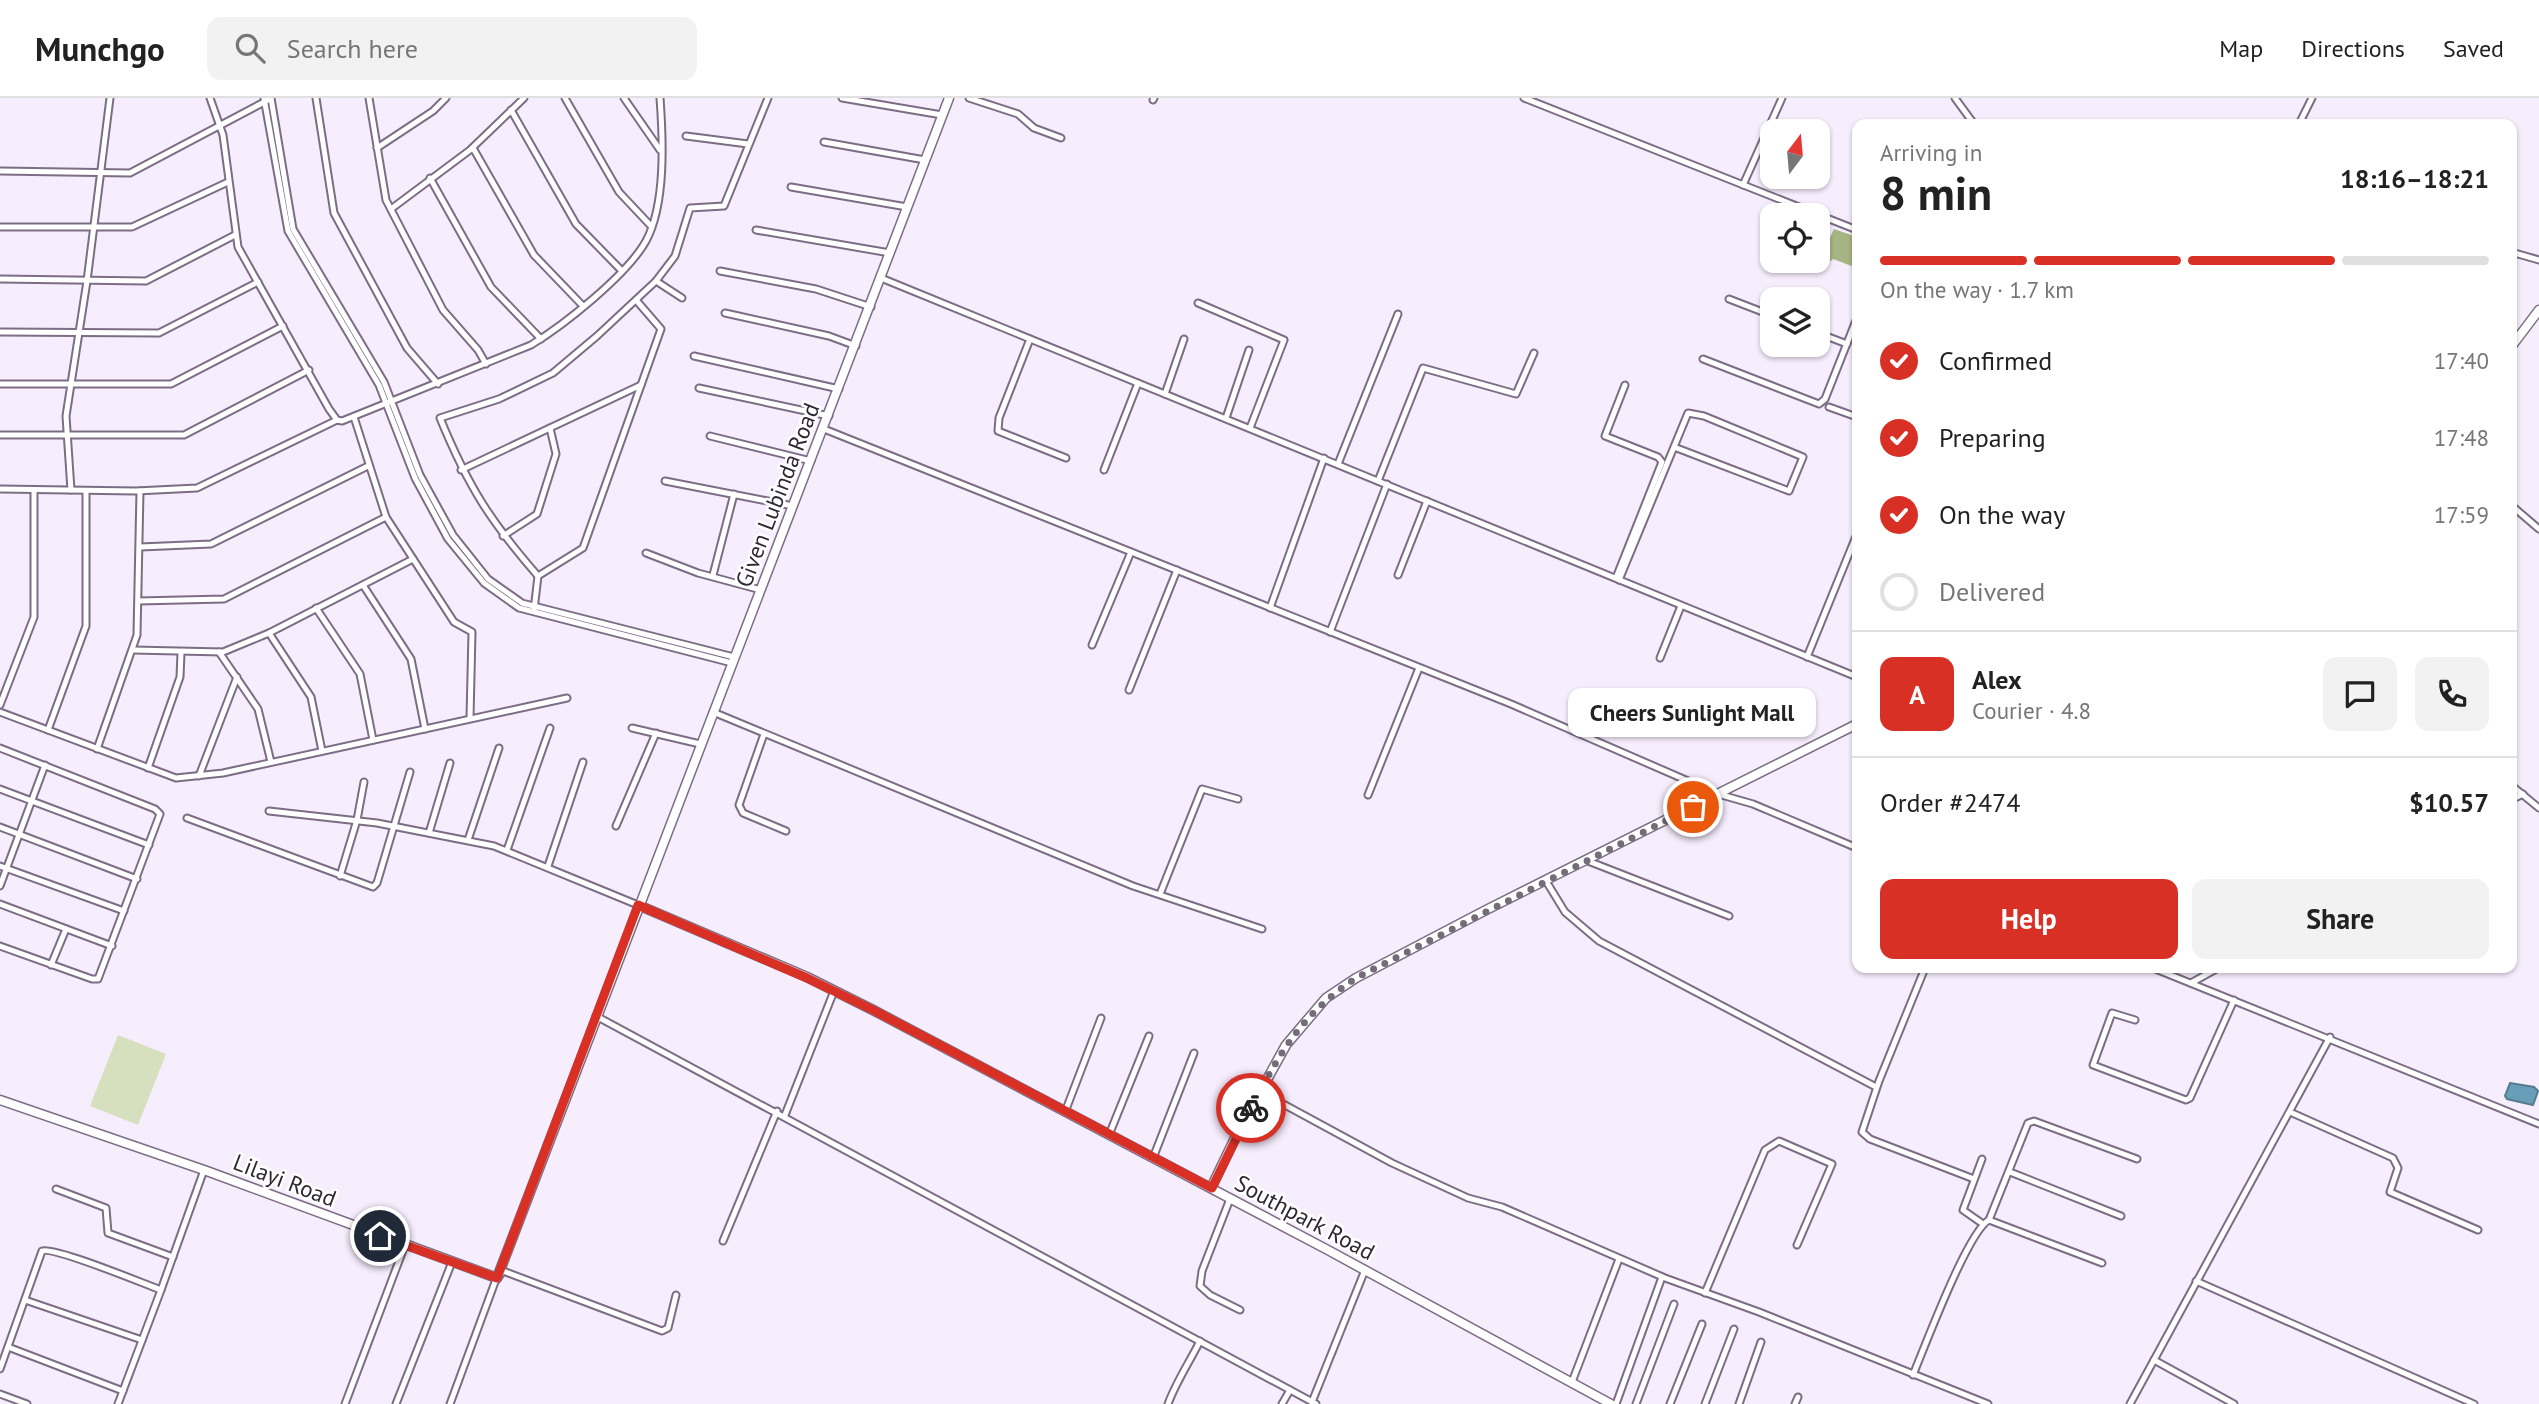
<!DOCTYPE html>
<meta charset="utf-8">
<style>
body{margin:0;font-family:"PT Sans",sans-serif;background:#f2f2f2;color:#222;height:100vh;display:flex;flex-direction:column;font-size:26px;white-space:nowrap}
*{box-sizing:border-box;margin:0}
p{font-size:23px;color:#767676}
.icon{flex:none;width:38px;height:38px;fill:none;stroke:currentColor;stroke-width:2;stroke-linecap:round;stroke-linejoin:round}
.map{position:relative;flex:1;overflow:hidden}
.details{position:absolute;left:1852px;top:21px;width:665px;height:854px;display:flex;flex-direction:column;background:#fff;border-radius:14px;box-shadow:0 2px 5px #0004}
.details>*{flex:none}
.needle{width:46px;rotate:16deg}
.tools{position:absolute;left:1760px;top:21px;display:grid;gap:14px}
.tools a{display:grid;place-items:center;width:70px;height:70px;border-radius:14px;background:#fff;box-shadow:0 2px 5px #0004;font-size:35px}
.pin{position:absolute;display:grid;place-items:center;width:60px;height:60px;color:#fff;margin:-30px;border:4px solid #fff;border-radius:50%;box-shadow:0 2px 7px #0007}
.courier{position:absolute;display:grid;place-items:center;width:70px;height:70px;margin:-35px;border:5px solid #d93025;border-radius:50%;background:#fff;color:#222;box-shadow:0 2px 9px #0007}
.bubble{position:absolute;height:49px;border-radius:14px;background:#fff;box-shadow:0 2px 5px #0004;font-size:23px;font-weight:600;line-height:49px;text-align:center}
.headline em{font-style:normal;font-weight:600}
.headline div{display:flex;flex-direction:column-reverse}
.headline{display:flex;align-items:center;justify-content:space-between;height:119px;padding:0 28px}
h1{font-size:46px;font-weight:600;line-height:52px}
.bar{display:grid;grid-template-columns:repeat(4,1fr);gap:10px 7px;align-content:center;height:84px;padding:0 28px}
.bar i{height:9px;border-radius:5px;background:#e0e0e0}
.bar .on{background:#d93025}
.bar p{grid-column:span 4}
.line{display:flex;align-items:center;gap:18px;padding:0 28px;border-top:2px solid #e0e0e0}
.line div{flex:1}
.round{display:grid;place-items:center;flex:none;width:74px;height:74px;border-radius:14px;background:#f2f2f2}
ol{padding:0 28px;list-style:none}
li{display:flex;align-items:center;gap:21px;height:77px}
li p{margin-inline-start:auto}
li .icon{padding:7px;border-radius:50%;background:#d93025;color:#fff;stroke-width:4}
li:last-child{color:#767676}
li i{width:38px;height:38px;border:4px solid #e0e0e0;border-radius:50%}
.cta{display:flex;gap:14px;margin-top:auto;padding:14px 28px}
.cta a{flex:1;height:80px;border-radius:14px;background:#d93025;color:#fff;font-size:28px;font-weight:600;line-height:80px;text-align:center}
.cta a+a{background:#f2f2f2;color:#222}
header{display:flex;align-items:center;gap:42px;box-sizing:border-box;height:98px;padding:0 35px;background:#fff;border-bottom:2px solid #e0e0e0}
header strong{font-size:33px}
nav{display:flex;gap:38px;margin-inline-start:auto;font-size:24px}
.search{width:490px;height:63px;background:#f2f2f2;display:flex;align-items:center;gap:18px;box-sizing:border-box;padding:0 24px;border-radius:14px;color:#767676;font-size:26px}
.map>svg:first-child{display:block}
.green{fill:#d6e0be}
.forest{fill:#a7b584}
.water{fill:#689eb8;stroke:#577b90;stroke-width:2}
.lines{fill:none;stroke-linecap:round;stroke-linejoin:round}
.street-casing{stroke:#7c6d85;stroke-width:9}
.secondary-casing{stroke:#7c6d85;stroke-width:11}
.street{stroke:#fff;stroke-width:5}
.secondary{stroke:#fff;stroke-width:8}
.done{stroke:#746d79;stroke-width:7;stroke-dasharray:0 12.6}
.route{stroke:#d93025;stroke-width:9}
.labels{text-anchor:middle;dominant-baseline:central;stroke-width:5;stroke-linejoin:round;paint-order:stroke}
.street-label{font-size:23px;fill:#2e2832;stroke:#fff}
</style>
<header>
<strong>Munchgo</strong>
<div class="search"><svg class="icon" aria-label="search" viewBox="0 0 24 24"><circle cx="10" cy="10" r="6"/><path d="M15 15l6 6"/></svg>Search here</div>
<nav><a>Map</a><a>Directions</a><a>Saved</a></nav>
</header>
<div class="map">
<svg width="2539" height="1306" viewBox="0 0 2539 1306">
<rect width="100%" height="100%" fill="#f6edfd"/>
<path class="green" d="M118,937L166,956L138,1027L90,1008Z"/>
<path class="forest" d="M1834,131L1857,139V170L1833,161L1821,172L1810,169L1812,163H1818V157L1821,159Z"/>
<path class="water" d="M2510,985L2534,989L2538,993L2533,1007L2507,1001L2505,998Z"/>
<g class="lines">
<g class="street-casing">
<g id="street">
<path d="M210,0L223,37L238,149L329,311L337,322L342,323L531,247C564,227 627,177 646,143C666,106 663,41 660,0"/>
<path d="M264,0L288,133L379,287L415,380L448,441L484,485L519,510L732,565"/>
<path d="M271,0L293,131L384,284L420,377L453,437L488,481L522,505L734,559"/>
<path d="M316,0L334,115L407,250L438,286"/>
<path d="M369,0L386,102L443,212L478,252L486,266"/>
<path d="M565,0L619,94L651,128"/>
<path d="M624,0L660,52"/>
<path d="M842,0L942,17"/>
<path d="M969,0L1018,16L1034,30L1061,40"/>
<path d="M1524,0L1857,132"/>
<path d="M1955,0L1974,26"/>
<path d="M1153,2L1154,0"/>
<path d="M511,12L576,126L621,172"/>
<path d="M2299,26L2312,0"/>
<path d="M686,38L748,46"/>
<path d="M824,44L925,62"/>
<path d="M377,50L433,13L446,0"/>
<path d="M473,50L534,157L583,208"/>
<path d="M0,73L130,75L268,2"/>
<path d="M430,80L491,189L541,241"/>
<path d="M1743,87L1782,0"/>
<path d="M791,89L907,109"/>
<path d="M391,111L470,52L524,0"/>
<path d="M0,129H132L228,84"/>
<path d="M756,132L890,155"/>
<path d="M2511,154L2539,162"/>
<path d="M720,173L816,191L871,209"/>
<path d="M881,180L1857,579"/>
<path d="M0,181L146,183L235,137"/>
<path d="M656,183L682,200"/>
<path d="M1729,201L1773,218"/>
<path d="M1198,205L1284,242L1250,330"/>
<path d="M725,215L829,238L856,248"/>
<path d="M0,234L159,235L258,184"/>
<path d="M1818,235L1847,246"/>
<path d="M1030,241L999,320L998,333L1066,360"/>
<path d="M694,258L839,291"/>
<path d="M1703,261L1819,306L1825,301L1857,220"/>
<path d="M0,286H171L283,228"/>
<path d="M699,290L829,318"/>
<path d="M1165,296L1184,241"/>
<path d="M1829,309L1857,319"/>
<path d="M354,319L386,419L454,524L472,534L470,620"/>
<path d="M1226,320L1249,252"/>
<path d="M824,331L1511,606L1718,696L1753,706L1857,750"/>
<path d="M0,337H184L309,272"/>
<path d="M710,338L811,363"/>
<path d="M1338,366L1398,216"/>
<path d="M461,372L641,287"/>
<path d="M1104,372L1138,285"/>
<path d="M665,383L793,408"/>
<path d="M1378,383L1423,270L1516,296L1534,255"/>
<path d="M0,391L136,393L197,390L337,322"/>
<path d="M71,392L66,318L87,183L110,0"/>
<path d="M2511,407L2539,431"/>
<path d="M503,438L537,416L556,356L550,330"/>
<path d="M140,449L211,446L368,368"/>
<path d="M646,455L698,475L761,492"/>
<path d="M713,477L734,396"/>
<path d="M1398,477L1427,403"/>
<path d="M538,478C490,423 468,388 440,320L499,301L553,275L597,238L656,183L675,158L690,110L724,108L768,0"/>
<path d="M1616,480L1662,364L1658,359L1605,338L1625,287"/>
<path d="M1619,482L1688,315L1704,318L1803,359L1789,393L1674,349"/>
<path d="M363,487L411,561L425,631"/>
<path d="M138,503L224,501L386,419"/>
<path d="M316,510L360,576L373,642"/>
<path d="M1270,510L1324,360"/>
<path d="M534,512L538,478L583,450L661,231L636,202"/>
<path d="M1330,534L1387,386"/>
<path d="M269,535L311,599L322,653"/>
<path d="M1092,547L1131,454"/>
<path d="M133,552L223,554L269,535L413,461"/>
<path d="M219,554L258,611L271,664"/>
<path d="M1807,559L1857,436"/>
<path d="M1660,560L1681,508"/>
<path d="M1129,592L1177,472"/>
<path d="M0,607L34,519V392"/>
<path d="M0,614L176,680L223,675L567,600"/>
<path d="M713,614L1133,788L1262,831"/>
<path d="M632,630L700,646"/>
<path d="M48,632L86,528V393"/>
<path d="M764,636L739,707L743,715L786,733"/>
<path d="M0,650L155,711L160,716L98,881H92L0,848"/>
<path d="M97,651L137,537L140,393"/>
<path d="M148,670L180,579L181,555"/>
<path d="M199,678L237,579"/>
<path d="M2511,687L2539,710"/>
<path d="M0,691L149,747"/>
<path d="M1368,697L1419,570"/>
<path d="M2511,702L2523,696"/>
<path d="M269,713L377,725L494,748L638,807"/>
<path d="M187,720L373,789L377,785L410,674"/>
<path d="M616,728L656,635"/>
<path d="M0,729L137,781"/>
<path d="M429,735L450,665"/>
<path d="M468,742L499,650"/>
<path d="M507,752L550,630"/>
<path d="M1588,763L1729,818"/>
<path d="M0,768L124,813"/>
<path d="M548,768L583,664"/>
<path d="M340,778L357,722L364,684"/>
<path d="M1546,783L1565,814L1599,843L1876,989"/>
<path d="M0,788L45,667"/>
<path d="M1160,796L1202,691L1238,701"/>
<path d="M0,806L112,848"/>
<path d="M51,867L66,831"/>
<path d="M1925,870L1879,983L1862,1034L1870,1041L1974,1081"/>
<path d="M2153,870L2539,1026"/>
<path d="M2191,885L2218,870"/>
<path d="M596,918L1316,1306"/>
<path d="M2135,922L2112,915L2093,967L2186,1002L2190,1000L2234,902"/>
<path d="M1259,993L1392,1065L1468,1100L1502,1109L1665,1180L1759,1214L1988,1306"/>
<path d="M1065,1014L1101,920"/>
<path d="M2290,1014L2393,1060L2398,1070L2390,1094L2478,1132"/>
<path d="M785,1017L834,893"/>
<path d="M1109,1037L1149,938"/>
<path d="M1153,1060L1194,955"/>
<path d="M1982,1061L1963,1112L1983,1126"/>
<path d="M2010,1074L2121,1118"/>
<path d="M56,1091L106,1110L108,1135L173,1159"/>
<path d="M1230,1101L1202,1173L1200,1188L1210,1197L1240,1212"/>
<path d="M1989,1122L2102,1165"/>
<path d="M723,1143L777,1013"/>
<path d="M2196,1183L2474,1306"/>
<path d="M161,1192L204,1072"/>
<path d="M1705,1195L1765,1052L1779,1043L1832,1066L1797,1147"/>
<path d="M25,1202L142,1242"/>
<path d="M8,1249L123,1293"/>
<path d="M0,1271L42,1153C53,1148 142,1185 161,1192L118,1306"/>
<path d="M1913,1277C1925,1248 1968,1133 1989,1122L2028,1025L2034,1023L2137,1061"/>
<path d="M1572,1284L1619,1161"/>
<path d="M0,1296L27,1306"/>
<path d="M1312,1304L1365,1172"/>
<path d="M345,1306L405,1147"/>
<path d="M396,1306L452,1164"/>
<path d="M450,1306L495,1184L503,1173L662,1233L668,1230L676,1197"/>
<path d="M1168,1306C1176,1284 1189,1265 1200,1243"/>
<path d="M1282,1306L1290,1292"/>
<path d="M1616,1306L1662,1179"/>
<path d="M1636,1306L1674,1206"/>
<path d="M1670,1306L1702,1226"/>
<path d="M1705,1306L1734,1231"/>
<path d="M1739,1306L1761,1244"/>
<path d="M1795,1306L1798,1299"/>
<path d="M2130,1306L2154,1262"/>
<path d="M2234,1306L2154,1262L2330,939"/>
</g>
</g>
<g class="secondary-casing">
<g id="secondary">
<path d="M2511,249L2539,212"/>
<path d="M638,807L807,879L873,912L1326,1151L1611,1306"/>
<path d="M0,1002L204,1072L497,1180L949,0"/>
<path d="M1211,1090L1238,1034L1286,947L1326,900L1356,880L1486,812L1857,626"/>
</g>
</g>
<use href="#street" class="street"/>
<use href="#secondary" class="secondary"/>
</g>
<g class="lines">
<path class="done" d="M1251,1010C1281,953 1301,917 1356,880L1693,709"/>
<path class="route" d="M380,1138L497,1180L638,807L807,880L873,912L1212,1090L1251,1010"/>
</g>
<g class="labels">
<g class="street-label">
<text transform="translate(777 397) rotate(-69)">Given Lubinda Road</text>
<text transform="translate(285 1082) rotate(21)">Lilayi Road</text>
<text transform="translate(1305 1119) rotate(28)">Southpark Road</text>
</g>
</g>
</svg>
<div class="tools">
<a><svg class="needle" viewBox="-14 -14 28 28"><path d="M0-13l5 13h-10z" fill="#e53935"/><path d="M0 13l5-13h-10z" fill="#767676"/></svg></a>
<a><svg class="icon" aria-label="locate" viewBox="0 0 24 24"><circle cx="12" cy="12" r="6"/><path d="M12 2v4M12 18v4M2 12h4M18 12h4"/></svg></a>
<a><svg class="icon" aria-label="layers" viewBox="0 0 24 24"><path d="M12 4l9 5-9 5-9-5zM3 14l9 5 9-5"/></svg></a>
</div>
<div class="pin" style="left:1693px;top:709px;background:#ea580c"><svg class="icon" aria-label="bag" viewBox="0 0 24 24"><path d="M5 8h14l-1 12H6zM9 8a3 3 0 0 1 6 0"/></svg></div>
<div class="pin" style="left:380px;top:1138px;background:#1f2937"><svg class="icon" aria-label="home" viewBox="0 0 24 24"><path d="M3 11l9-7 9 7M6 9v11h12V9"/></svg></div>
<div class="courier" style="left:1251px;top:1010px"><svg class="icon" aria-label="bike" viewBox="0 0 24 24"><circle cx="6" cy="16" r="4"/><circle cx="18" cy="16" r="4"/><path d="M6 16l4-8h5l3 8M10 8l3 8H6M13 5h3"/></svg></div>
<div class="bubble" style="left:1568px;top:590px;width:248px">Cheers Sunlight Mall</div>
<section class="details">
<div class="headline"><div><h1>8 min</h1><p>Arriving in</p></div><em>18:16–18:21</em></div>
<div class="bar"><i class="on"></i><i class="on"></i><i class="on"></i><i></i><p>On the way · 1.7 km</p></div>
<ol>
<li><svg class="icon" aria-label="check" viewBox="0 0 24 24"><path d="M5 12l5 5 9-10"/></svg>Confirmed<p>17:40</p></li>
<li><svg class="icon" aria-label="check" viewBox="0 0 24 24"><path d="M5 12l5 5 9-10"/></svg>Preparing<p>17:48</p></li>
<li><svg class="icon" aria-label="check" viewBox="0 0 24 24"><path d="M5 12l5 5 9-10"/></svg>On the way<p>17:59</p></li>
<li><i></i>Delivered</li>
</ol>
<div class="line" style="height:126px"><b class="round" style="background:#d93025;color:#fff">A</b><div><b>Alex</b><p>Courier · 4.8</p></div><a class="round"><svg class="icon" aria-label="chat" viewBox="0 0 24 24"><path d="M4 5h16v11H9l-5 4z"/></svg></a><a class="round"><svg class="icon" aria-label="phone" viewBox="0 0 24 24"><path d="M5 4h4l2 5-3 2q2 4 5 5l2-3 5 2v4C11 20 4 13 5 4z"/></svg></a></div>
<div class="line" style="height:91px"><div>Order #2474</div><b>$10.57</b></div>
<div class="cta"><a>Help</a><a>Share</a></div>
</section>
</div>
